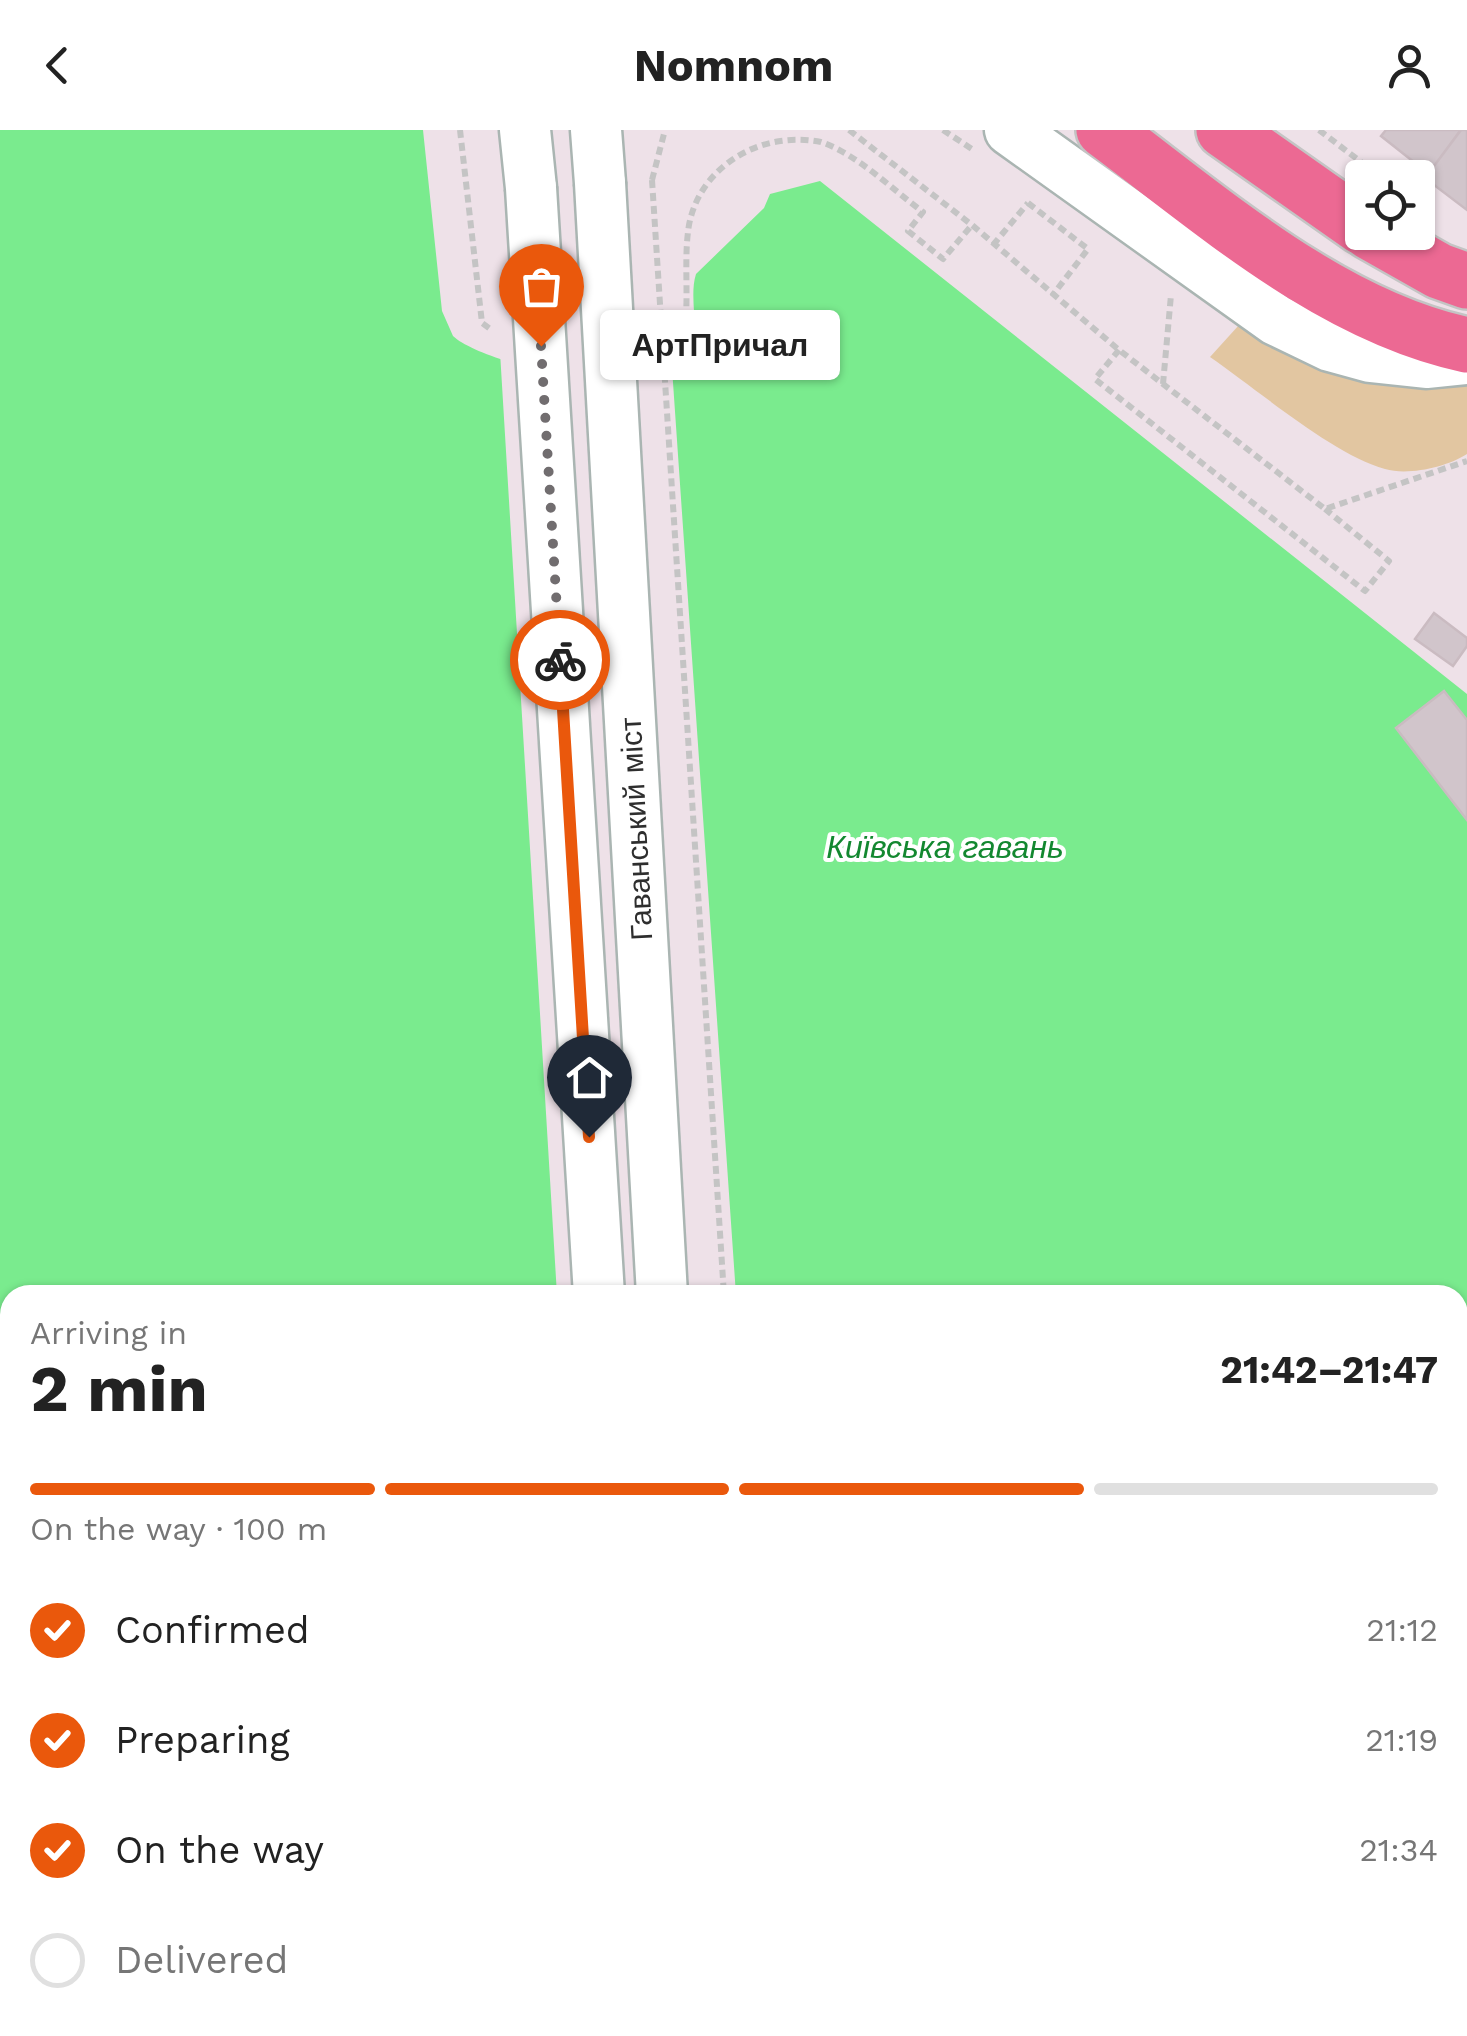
<!DOCTYPE html>
<meta charset="utf-8">
<style>
body{margin:0;font-family:"Work Sans",sans-serif;background:#f2f2f2;color:#222;height:100vh;display:flex;flex-direction:column;font-size:38px;white-space:nowrap}
*{box-sizing:border-box;margin:0}
p{font-size:32px;color:#767676}
.icon{flex:none;width:55px;height:55px;fill:none;stroke:currentColor;stroke-width:2;stroke-linecap:round;stroke-linejoin:round}
.map{position:relative;flex:1;overflow:hidden}
.details{position:absolute;left:0px;top:1155px;width:1468px;height:752px;display:flex;flex-direction:column;background:#fff;border-radius:30px 30px 0 0;box-shadow:0 2px 8px #0004}
.details>*{flex:none}
.tools{position:absolute;left:1345px;top:30px;display:grid;gap:20px}
.tools a{display:grid;place-items:center;width:90px;height:90px;border-radius:10px;background:#fff;box-shadow:0 2px 8px #0004;font-size:50px}
.pin{position:absolute;display:grid;place-items:center;width:85px;height:85px;color:#fff;margin:-102px -42px;border-radius:50% 50% 50% 0;rotate:-45deg;box-shadow:0 0 10px #0007}
.pin .icon{rotate:45deg}
.courier{position:absolute;display:grid;place-items:center;width:100px;height:100px;margin:-50px;border:8px solid #ea580c;border-radius:50%;background:#fff;color:#222;box-shadow:0 2px 12px #0007}
.bubble{position:absolute;height:70px;border-radius:10px;background:#fff;box-shadow:0 2px 8px #0004;font-size:32px;font-weight:700;line-height:70px;text-align:center}
.overview em{font-style:normal;font-weight:700}
.overview div{display:flex;flex-direction:column-reverse}
.overview{display:flex;align-items:center;justify-content:space-between;height:170px;padding:0 30px}
h1{font-size:65px;font-weight:700;line-height:75px}
.bar{display:grid;grid-template-columns:repeat(4,1fr);gap:15px 10px;align-content:center;height:120px;padding:0 30px}
.bar i{height:12px;border-radius:8px;background:#e0e0e0}
.bar .on{background:#ea580c}
.bar p{grid-column:span 4}
ol{padding:0 30px;list-style:none}
li{display:flex;align-items:center;gap:30px;height:110px}
li p{margin-inline-start:auto}
li .icon{padding:10px;border-radius:50%;background:#ea580c;color:#fff;stroke-width:4}
li:last-child{color:#767676}
li i{width:55px;height:55px;border:5px solid #e0e0e0;border-radius:50%}
header{display:flex;justify-content:space-between;align-items:center;height:130px;padding:0 30px;background:#fff;font-size:45px;font-weight:700}
.map>svg:first-child{display:block}
.green{fill:#e2c6a1}
.water{fill:#7aeb8e}
.pier{fill:#eee1e8}
.building{fill:#d1c5cb;stroke:#cabbc1;stroke-width:2.5}
.lines{fill:none;stroke-linecap:round;stroke-linejoin:round}
.lane-casing{stroke:#aab5b2;stroke-width:22}
.secondary-casing{stroke:#aab5b2;stroke-width:55}
.primary-casing{stroke:#c4c4c4;stroke-width:60}
.path{stroke:#c4c4c4;stroke-width:6;stroke-dasharray:8 5;stroke-linecap:butt}
.lane{stroke:#fff;stroke-width:18}
.secondary{stroke:#fff;stroke-width:50}
.primary{stroke:#ec6993;stroke-width:55}
.secondary-bridge-casing{stroke:#aab5b2;stroke-width:55;stroke-linecap:butt}
.path-bridge{stroke:#c4c4c4;stroke-width:6;stroke-dasharray:8 5;stroke-linecap:butt}
.secondary-bridge{stroke:#fff;stroke-width:50}
.done{stroke:#716d6f;stroke-width:10;stroke-dasharray:0 18}
.route{stroke:#ea580c;stroke-width:12}
.labels{text-anchor:middle;dominant-baseline:central;stroke-width:8;stroke-linejoin:round;paint-order:stroke}
.street-label{font-size:30px;fill:#2e2e2e;stroke:#fff}
.water-label{font-size:32px;font-style:italic;fill:#138830;stroke:#fff}
</style>
<header><svg class="icon" aria-label="back" viewBox="0 0 24 24"><path d="M15 5l-7 7 7 7"/></svg>Nomnom<svg class="icon" aria-label="person" viewBox="0 0 24 24"><circle cx="12" cy="8" r="4"/><path d="M4 21q1-7 8-7t8 7"/></svg></header>
<div class="map">
<svg width="1467" height="1906" viewBox="0 0 1467 1906">
<rect width="100%" height="100%" fill="#eee1e8"/>
<g class="green">
<path d="M1239,195C1328,248 1363,260 1467,256V324C1447,337 1408,346 1385,339C1332,324 1258,260 1210,227Z"/>
<path d="M825,1898H1389L1390,1906H825Z"/>
</g>
<path class="water" d="M0,0H423L442,181L453,206C479,231 615,263 652,254C666,250 680,239 688,227C702,205 688,169 696,144L764,78L770,64L820,51L1467,564V1906H1390L1389,1898H1458V1165H10V1898H565V1906H0Z"/>
<path class="pier" d="M500,222L592,247L631,252L649,250L672,238L736,1165H557Z"/>
<g class="building">
<path d="M1386,0H1460V1L1429,44L1381,6Z"/>
<path d="M1467,0V80L1425,48L1461,0Z"/>
<path d="M1434,483L1467,508V516L1453,536L1415,509Z"/>
<path d="M1444,561L1467,590V690L1396,598Z"/>
<path d="M935,1898H1035V1906H959V1898Z"/>
<rect x="1035" y="1898" width="195" height="8"/>
<rect x="1246" y="1898" width="76" height="8"/>
</g>
<g class="lines">
<g class="lane-casing">
<g id="lane">
<path d="M805,1898V1906"/>
<path d="M841,1898L842,1906"/>
<path d="M1333,1898L1334,1906"/>
</g>
</g>
<g class="secondary-casing">
<g id="secondary">
<path d="M525,0L531,58"/>
<path d="M596,0L600,53"/>
<path d="M1010,0L1276,190L1330,216L1370,227L1426,233L1467,229"/>
<path d="M644,1898L645,1906"/>
<path d="M703,1898L704,1906"/>
</g>
</g>
<g class="primary-casing">
<g id="primary">
<path d="M1104,0C1214,82 1331,186 1467,215"/>
<path d="M1224,0L1362,97"/>
<path d="M1370,102L1439,141L1467,151"/>
</g>
</g>
<g class="path">
<path d="M460,0L482,193L493,201"/>
<path d="M849,0L972,95L1119,220L1325,379L1467,331"/>
<path d="M943,0L975,21"/>
<path d="M1319,0L1382,48"/>
<path d="M652,50L665,0"/>
<path d="M1028,73L1088,119L1052,166"/>
<path d="M993,115L1028,73"/>
<path d="M1119,220L1095,249L1365,461L1389,431L1325,379"/>
<path d="M672,239C696,196 681,143 689,95C700,36 761,0 821,12C857,24 893,60 923,82L908,101L943,129L972,95"/>
<path d="M1163,254L1171,165"/>
<path d="M589,1898L590,1906"/>
<path d="M772,1898L773,1906"/>
</g>
<use href="#lane" class="lane"/>
<use href="#secondary" class="secondary"/>
<use href="#primary" class="primary"/>
<g class="secondary-bridge-casing">
<g id="secondary-bridge">
<path d="M600,53L662,1165"/>
<path d="M531,58L599,1165"/>
</g>
</g>
<path class="path-bridge" d="M652,50L724,1165"/>
<use href="#secondary-bridge" class="secondary-bridge"/>
</g>
<g class="lines">
<path class="done" d="M541,216L560,530"/>
<path class="route" d="M560,530L589,1007"/>
</g>
<g class="labels">
<g class="street-label">
<text transform="translate(636 699) rotate(-93)">Гаванський міст</text>
</g>
<g class="water-label">
<text x="945" y="717">Київська гавань</text>
</g>
</g>
</svg>
<div class="tools">
<a><svg class="icon" aria-label="locate" viewBox="0 0 24 24"><circle cx="12" cy="12" r="6"/><path d="M12 2v4M12 18v4M2 12h4M18 12h4"/></svg></a>
</div>
<div class="pin" style="left:541px;top:216px;background:#ea580c"><svg class="icon" aria-label="bag" viewBox="0 0 24 24"><path d="M5 8h14l-1 12H6zM9 8a3 3 0 0 1 6 0"/></svg></div>
<div class="pin" style="left:589px;top:1007px;background:#1f2937"><svg class="icon" aria-label="home" viewBox="0 0 24 24"><path d="M3 11l9-7 9 7M6 9v11h12V9"/></svg></div>
<div class="courier" style="left:560px;top:530px"><svg class="icon" aria-label="bike" viewBox="0 0 24 24"><circle cx="6" cy="16" r="4"/><circle cx="18" cy="16" r="4"/><path d="M6 16l4-8h5l3 8M10 8l3 8H6M13 5h3"/></svg></div>
<div class="bubble" style="left:600px;top:180px;width:240px">АртПричал</div>
<section class="details">
<div class="overview"><div><h1>2 min</h1><p>Arriving in</p></div><em>21:42–21:47</em></div>
<div class="bar"><i class="on"></i><i class="on"></i><i class="on"></i><i></i><p>On the way · 100 m</p></div>
<ol>
<li><svg class="icon" aria-label="check" viewBox="0 0 24 24"><path d="M5 12l5 5 9-10"/></svg>Confirmed<p>21:12</p></li>
<li><svg class="icon" aria-label="check" viewBox="0 0 24 24"><path d="M5 12l5 5 9-10"/></svg>Preparing<p>21:19</p></li>
<li><svg class="icon" aria-label="check" viewBox="0 0 24 24"><path d="M5 12l5 5 9-10"/></svg>On the way<p>21:34</p></li>
<li><i></i>Delivered</li>
</ol>
</section>
</div>
